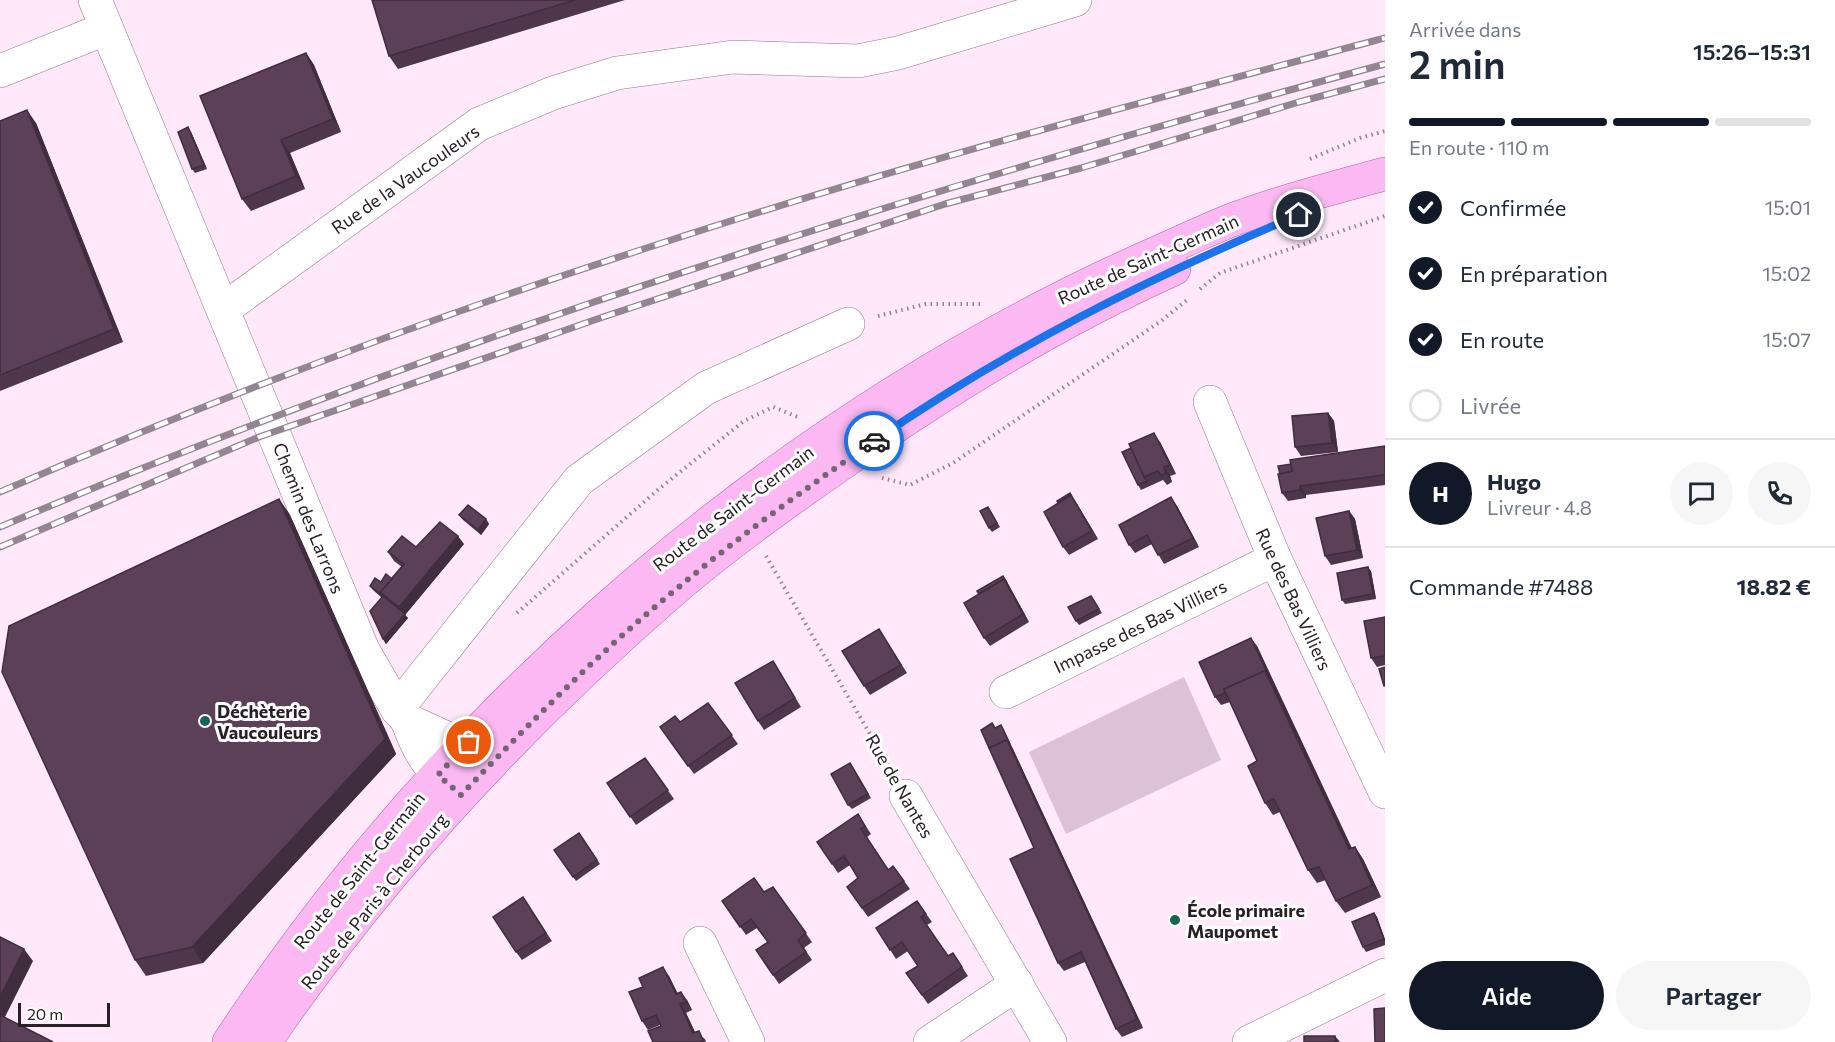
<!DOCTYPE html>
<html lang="fr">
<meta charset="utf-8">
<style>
body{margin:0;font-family:Commissioner,sans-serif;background:#f6f6f7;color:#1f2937;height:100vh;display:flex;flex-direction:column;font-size:22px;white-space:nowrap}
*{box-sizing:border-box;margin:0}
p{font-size:20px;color:#747a83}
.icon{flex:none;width:33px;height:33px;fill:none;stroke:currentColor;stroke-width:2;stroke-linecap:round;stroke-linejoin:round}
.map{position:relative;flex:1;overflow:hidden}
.sheet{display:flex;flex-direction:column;background:#fff;width:450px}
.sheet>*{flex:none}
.scale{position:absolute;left:18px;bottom:15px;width:92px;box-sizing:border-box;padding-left:6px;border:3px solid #282027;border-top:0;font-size:16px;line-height:21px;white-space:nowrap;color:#282027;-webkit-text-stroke:4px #fff;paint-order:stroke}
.pin{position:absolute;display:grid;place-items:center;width:51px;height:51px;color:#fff;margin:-26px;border:3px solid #fff;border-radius:50%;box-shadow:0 2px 6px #0007}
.courier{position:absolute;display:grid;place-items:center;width:60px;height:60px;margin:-30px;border:4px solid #1a73e8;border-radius:50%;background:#fff;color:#222;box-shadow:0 2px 8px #0007}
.head em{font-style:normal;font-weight:600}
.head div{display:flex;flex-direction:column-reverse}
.head{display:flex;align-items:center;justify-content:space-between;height:102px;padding:0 24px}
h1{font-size:39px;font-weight:600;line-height:45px}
.bar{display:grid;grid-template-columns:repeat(4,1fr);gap:9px 6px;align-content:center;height:72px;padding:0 24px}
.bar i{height:8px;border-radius:4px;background:#e0e1e3}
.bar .active{background:#111827}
.bar p{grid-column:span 4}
.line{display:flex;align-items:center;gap:15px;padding:0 24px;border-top:2px solid #e0e1e3}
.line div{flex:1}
.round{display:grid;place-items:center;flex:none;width:63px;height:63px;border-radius:32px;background:#f6f6f7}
ol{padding:0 24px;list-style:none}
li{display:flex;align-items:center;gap:18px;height:66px}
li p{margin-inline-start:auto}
li .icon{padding:6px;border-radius:50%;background:#111827;color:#fff;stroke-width:4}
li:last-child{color:#747a83}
li i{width:33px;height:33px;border:3px solid #e0e1e3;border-radius:50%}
.button{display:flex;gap:12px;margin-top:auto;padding:12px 24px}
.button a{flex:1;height:69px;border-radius:36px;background:#111827;color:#fff;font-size:24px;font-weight:600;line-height:69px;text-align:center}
.button a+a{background:#f6f6f7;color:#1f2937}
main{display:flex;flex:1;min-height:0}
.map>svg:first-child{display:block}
.green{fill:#dcc1d7}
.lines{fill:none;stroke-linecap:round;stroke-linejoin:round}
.minor-casing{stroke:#8d7a8a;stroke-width:34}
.major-casing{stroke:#af64a6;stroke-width:34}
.path{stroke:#91828f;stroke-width:4;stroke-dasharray:1.5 4.5;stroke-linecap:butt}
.minor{stroke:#fff;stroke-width:33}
.major{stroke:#fbb8f2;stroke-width:33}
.rail-casing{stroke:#948592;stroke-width:7}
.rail{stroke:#fff;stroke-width:4.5;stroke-dasharray:14;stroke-linecap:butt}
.wall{fill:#4e374b}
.shaded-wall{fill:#402d3d}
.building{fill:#5b4057;stroke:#402d3d;stroke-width:1.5}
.done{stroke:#736671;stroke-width:6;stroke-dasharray:0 10.8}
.route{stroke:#1a73e8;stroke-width:8}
.poi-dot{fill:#186258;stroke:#fff;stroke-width:2}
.labels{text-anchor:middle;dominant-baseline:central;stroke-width:6;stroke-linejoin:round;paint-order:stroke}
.street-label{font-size:18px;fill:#282027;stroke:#fff}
.poi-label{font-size:18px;font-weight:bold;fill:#282027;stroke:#fff;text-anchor:start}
</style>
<main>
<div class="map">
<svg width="1385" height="1042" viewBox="0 0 1385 1042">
<rect width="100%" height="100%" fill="#fee8fa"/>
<path class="green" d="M1184,677L1221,760L1066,834L1029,752Z"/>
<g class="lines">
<g class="minor-casing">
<g id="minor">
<path d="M95,0L363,650L397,709L407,720L455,742L485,766"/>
<path d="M0,71L105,29"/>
<path d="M224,309L479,124L553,93L617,73L733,57L858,61L898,53L1075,0"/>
<path d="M1210,402L1275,559L1385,792"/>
<path d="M1006,692L1275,559"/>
<path d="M397,709L579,480L706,388L848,324"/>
<path d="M407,720C421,759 429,766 459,793"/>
<path d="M906,796L1050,1042"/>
<path d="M700,943L748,1042"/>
<path d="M930,1042L1017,984"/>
<path d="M1249,1042L1385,975"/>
</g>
</g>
<g class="major-casing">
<g id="major">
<path d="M229,1042C434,730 733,463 1067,295C1104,276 1143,259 1181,242C1202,233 1222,223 1243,216C1289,199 1337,187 1385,174"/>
<path d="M265,1042C380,873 516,727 670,593C731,540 798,494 864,448C962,380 1065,318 1174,269"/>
</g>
</g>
<g class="path">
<path d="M1310,159L1360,138L1385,131"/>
<path d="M1200,289L1220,273L1385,216"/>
<path d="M878,316L926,304H983"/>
<path d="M882,478L910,485L953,463L1161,321L1187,300"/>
<path d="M766,556L891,770"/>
<path d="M517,613L660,488L744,421L773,407L798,417"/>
</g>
<use href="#minor" class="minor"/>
<use href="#major" class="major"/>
<g class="rail-casing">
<g id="rail">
<path d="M0,492C215,398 435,316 659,244C898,166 1142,102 1385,38"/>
<path d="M0,527C448,337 915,191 1385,64"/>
<path d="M0,547L259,437L603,317L945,204L1081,168L1299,102L1385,79"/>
</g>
</g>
<use href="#rail" class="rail"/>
</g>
<g class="wall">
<path d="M372,0H625L398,69L389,56Z"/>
<path d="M306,53L314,65L341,132L290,153L305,189L251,211L242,199Z"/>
<path d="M0,121L36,123L123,342L0,391Z"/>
<path d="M191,132L207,169L195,173L192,169Z"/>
<path d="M1328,413L1334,421L1338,452L1301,456L1295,447Z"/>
<path d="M1160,442L1176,474L1170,476L1172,482L1167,485L1163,480L1141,490L1138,485Z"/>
<path d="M1385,446V485L1306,495V498L1288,501L1282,493L1280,474L1291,464Z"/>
<path d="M1070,493L1077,504L1098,539L1069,555L1063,547L1058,503Z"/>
<path d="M279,499L290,515L396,754L203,963L146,976L135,960Z"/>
<path d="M1177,506L1199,547L1164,564L1152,544L1135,553L1129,545Z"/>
<path d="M988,507L1000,527L992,532L989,528Z"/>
<path d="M1349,511L1355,519L1363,558L1331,565L1325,556Z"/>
<path d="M459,515L486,519L489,524L481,535L462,519Z"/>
<path d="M464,544L405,615L408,618L386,644L383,639L382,598L373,590L370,586L392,579L402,567L394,561L388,552L416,547Z"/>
<path d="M1371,571L1376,599L1345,604L1342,600Z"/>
<path d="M1006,580L1029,622L990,646L984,638Z"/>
<path d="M1091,596L1102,613L1079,625L1076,621Z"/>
<path d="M1385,617V665L1377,667L1371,658Z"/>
<path d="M879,629L907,673L870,695L864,686Z"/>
<path d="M1257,646L1351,848L1355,847L1363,859L1381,897L1345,913L1336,901L1326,880L1317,883L1308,870L1280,812L1273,815L1265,803L1257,761L1230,702L1221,705L1215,697Z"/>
<path d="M773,661L801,707L764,730L758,721Z"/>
<path d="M708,703L738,744L694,774L660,727L680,722Z"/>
<path d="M992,723L995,728L1001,725L1004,730L1143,1028L1122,1037L1116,1029L1085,962L1064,971L1058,963L1034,848L989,748Z"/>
<path d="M645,758L674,799L636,825L607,783Z"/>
<path d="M853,767L871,798L852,809L848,805Z"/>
<path d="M858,814L871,834L867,837L889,870L893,866L910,889L868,917L847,887L858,878L850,865L838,873L817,842Z"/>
<path d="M579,833L600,864L576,881L554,850Z"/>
<path d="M773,887L812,942L804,948L812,960L779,984L756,950L768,942L757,928L746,935L722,901L764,892Z"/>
<path d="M917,901L932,922L927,925L948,956L953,953L968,976L928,1004L906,973L918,966L908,951L896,959L876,928Z"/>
<path d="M528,905L552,941L522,960L516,952Z"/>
<path d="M1374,913L1377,917L1385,939V945L1366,952L1363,947Z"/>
<path d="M669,976L677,993L687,1000L692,1010L686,1013L695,1032L705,1039L706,1042H653L661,1026L660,1025L648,1030L642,1021Z"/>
</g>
<g class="shaded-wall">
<path d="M306,53L314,65L341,132L333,119Z"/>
<path d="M27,110L36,123L123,342L114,329Z"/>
<path d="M188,127L191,132L207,169L204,165Z"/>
<path d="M281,140L290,153L305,189L296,176Z"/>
<path d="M1328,413L1334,421L1338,452L1332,443Z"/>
<path d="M1154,433L1160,442L1176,474L1170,465Z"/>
<path d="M1164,467L1170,476L1172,482L1166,473Z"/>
<path d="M1300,486L1306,495V498L1300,490Z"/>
<path d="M1071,495L1077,504L1098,539L1092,531Z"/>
<path d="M1171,497L1177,506L1199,547L1193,538Z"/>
<path d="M279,499L290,515L396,754L203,963L192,947Z"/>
<path d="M1349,511L1355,519L1363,558L1357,550Z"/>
<path d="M486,519L489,524L481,535L478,530Z"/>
<path d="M458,536L464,544L405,615L408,618L386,644L383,639L404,615L399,607Z"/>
<path d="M1368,567L1371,571L1376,599L1373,594Z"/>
<path d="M1003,576L1006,580L1029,622L1023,614Z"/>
<path d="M1251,638L1257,646L1358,861L1349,849Z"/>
<path d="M1001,725L1013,749L1143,1028L1137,1019Z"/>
<path d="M1355,847L1363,859L1381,897L1372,885Z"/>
<path d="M1374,913L1377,917L1385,941L1384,939Z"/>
<path d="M24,949L33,961L2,1023L0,1021V997Z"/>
<path d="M663,967L669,976L682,1002L676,994Z"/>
<path d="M681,992L687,1000L692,1010L686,1002Z"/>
<path d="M680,1004L686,1013L699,1041L693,1033Z"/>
<path d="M1335,1036L1340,1042H1335Z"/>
</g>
<g class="building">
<path d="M372,0H575L389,56Z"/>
<path d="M306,53L333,119L281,140L296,176L242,199L200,96Z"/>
<path d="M27,110L114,329L0,375V121Z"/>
<path d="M188,127L204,165L192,169L178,132Z"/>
<path d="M1328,413L1332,443L1295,447L1292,416Z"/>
<path d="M1154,433L1170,465L1164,467L1166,473L1161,476L1158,471L1144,477L1129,444Z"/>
<path d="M1385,446V475L1300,486V490L1282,493L1278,474L1292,471L1290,460Z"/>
<path d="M1131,448L1144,477L1147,481L1138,485L1122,452Z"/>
<path d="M1291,464L1292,471L1280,474L1278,466Z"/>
<path d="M1070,493L1071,495L1058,503L1057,501Z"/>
<path d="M1071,495L1092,531L1063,547L1044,512Z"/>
<path d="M1171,497L1193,538L1158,555L1147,535L1129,545L1119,525Z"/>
<path d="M279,499L385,739L192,947L135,960L2,672L9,626Z"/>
<path d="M468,505L486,519L478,530L459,515Z"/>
<path d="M988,507L997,523L989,528L980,511Z"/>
<path d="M1349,511L1357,550L1325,556L1316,518Z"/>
<path d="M440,522L458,536L399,607L380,592L404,564L388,552L402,536L416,547Z"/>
<path d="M1368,567L1373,594L1342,600L1337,573Z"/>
<path d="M386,574L392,579L380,592L383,596L370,586L375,578L381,582Z"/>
<path d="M1003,576L1007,583L1004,579L979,594L977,591Z"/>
<path d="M1004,579L1023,614L984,638L964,603Z"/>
<path d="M383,596L405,614L383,639L370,611Z"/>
<path d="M1091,596L1099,609L1076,621L1068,607Z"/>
<path d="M1385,617V656L1371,658L1364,621Z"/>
<path d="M879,629L901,665L864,686L842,651Z"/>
<path d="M1251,638L1268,674L1265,671L1224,689L1225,693L1215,697L1199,662Z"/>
<path d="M773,661L795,698L758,721L735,683Z"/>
<path d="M1385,667V686H1384L1379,669Z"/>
<path d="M1265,671L1349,849L1355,847L1372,885L1336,901L1319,867L1308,870L1274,799L1265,803L1248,766L1257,761L1224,689Z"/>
<path d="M708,703L732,735L688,766L660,727L675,716L680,722Z"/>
<path d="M992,723L995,728L1001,725L1010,744L1007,740L989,748L981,730Z"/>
<path d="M1007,740L1137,1019L1116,1029L1081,952L1058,963L1010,859L1034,848L989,748Z"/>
<path d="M645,758L668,790L630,817L607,783Z"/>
<path d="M850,763L868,794L848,805L831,774Z"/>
<path d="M858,814L865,826L861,829L888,870L893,866L904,881L862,908L847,887L858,878L852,868L844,856L832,864L817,842Z"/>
<path d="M579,833L597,860L573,877L554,850Z"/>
<path d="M754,878L764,892L773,887L806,933L798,940L806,952L773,975L756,950L768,942L759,930L751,919L740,927L722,901Z"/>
<path d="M523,897L546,933L516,952L493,917Z"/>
<path d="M917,901L926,914L921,917L948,956L953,953L962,967L922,995L906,973L918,966L902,942L890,950L876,928Z"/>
<path d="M1374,913L1384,939L1363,947L1352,922Z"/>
<path d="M0,937L24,949L0,997Z"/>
<path d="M663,967L676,994L681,992L686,1002L680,1004L693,1033L699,1031L703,1040L700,1042H653L648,1031L661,1026L656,1015L642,1021L629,992L643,987L639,978Z"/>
<path d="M1385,1008V1042H1375L1374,1009Z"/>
<path d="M0,1015L53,1042H0Z"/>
<rect x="1304" y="1036" width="31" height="6"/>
</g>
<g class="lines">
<path class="done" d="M469,742L438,775L461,795C529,724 598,653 674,591C738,537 805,489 874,441"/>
<path class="route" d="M874,441C1009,348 1148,278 1299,215"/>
</g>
<g class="poi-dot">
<circle cx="205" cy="721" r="6"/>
<circle cx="1175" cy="920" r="6"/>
</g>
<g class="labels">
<g class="street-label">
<text transform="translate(405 179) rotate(-35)">Rue de la Vaucouleurs</text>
<text transform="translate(1148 259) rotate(-24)">Route de Saint-Germain</text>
<text transform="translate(733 508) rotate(-37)">Route de Saint-Germain</text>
<text transform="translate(309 518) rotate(68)">Chemin des Larrons</text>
<text transform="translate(1294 599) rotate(65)">Rue des Bas Villiers</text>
<text transform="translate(1140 626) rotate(-26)">Impasse des Bas Villiers</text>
<text transform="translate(900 786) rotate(60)">Rue de Nantes</text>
<text transform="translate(359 870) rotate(-51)">Route de Saint-Germain</text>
<text transform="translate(374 901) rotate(-51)">Route de Paris à Cherbourg</text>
</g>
<g class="poi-label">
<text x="217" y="711">Déchèterie<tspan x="217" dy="21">Vaucouleurs</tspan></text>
<text x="1187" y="910">École primaire<tspan x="1187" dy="21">Maupomet</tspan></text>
</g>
</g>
</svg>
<div class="scale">20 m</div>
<div class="pin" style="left:469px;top:742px;background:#ea580c"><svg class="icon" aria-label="bag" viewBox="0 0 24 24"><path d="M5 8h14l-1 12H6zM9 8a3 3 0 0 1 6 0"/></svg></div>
<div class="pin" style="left:1299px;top:215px;background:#1f2937"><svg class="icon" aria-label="home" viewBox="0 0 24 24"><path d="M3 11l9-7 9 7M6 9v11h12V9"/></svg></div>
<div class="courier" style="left:874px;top:441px"><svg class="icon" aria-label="car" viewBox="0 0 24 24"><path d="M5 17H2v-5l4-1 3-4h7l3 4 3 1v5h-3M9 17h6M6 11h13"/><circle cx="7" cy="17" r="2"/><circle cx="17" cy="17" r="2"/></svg></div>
</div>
<section class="sheet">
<div class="head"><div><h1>2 min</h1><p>Arrivée dans</p></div><em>15:26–15:31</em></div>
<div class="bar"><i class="active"></i><i class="active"></i><i class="active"></i><i></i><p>En route · 110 m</p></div>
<ol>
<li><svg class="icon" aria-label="check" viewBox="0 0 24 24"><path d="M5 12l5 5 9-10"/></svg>Confirmée<p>15:01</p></li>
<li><svg class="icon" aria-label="check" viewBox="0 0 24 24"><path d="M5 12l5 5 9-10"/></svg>En préparation<p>15:02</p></li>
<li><svg class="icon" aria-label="check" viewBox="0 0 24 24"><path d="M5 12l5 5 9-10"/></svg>En route<p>15:07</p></li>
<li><i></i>Livrée</li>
</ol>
<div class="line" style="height:108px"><b class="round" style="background:#111827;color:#fff">H</b><div><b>Hugo</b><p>Livreur · 4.8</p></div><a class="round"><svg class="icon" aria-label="chat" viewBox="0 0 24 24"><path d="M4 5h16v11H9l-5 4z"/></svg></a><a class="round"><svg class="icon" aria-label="phone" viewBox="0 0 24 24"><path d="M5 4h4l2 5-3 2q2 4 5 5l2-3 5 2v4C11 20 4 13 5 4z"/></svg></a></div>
<div class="line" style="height:78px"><div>Commande #7488</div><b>18.82 €</b></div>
<div class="button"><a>Aide</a><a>Partager</a></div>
</section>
</main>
